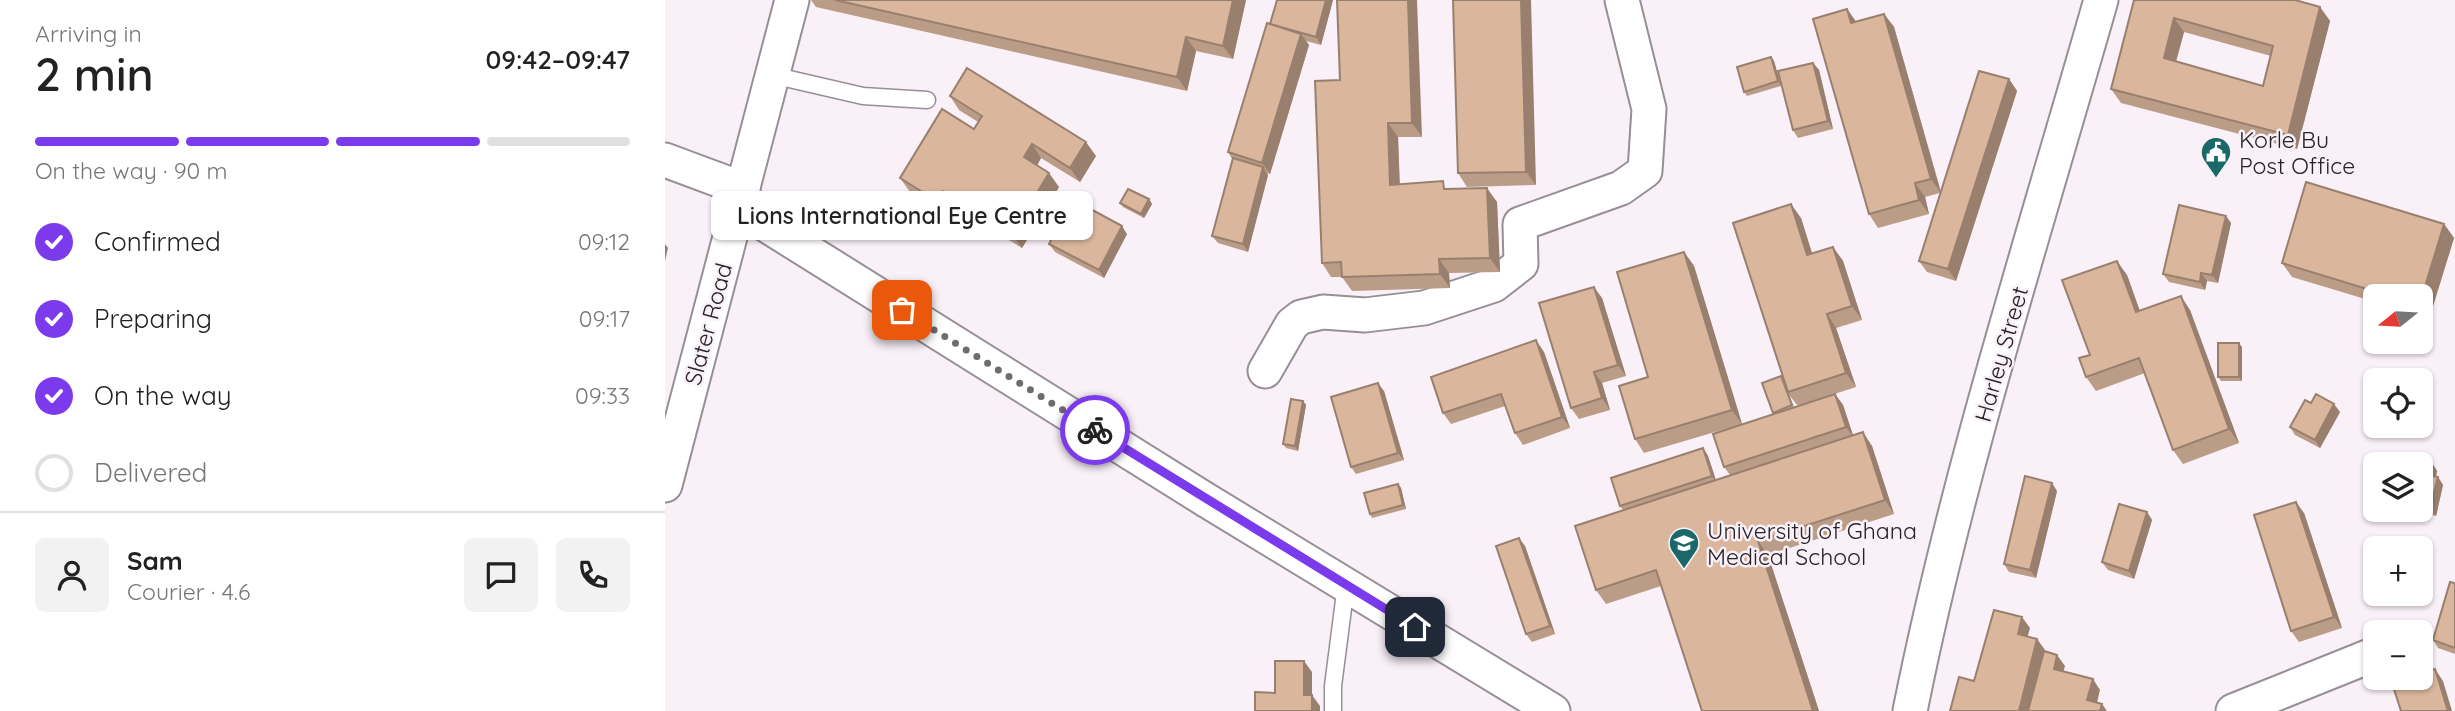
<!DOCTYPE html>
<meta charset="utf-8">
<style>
body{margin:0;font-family:Quicksand,sans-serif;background:#f2f2f2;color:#222;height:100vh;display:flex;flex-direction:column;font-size:26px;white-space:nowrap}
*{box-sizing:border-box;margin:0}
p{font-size:23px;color:#767676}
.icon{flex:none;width:38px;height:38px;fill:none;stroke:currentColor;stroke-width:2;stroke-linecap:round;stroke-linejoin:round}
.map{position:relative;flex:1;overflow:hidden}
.details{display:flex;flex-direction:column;background:#fff;width:665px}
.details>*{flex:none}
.needle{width:46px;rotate:252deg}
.fabs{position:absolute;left:1698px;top:284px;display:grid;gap:14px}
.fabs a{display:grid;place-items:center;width:70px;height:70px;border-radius:10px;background:#fff;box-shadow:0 2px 5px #0004;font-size:35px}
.pin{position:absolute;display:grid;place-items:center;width:60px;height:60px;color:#fff;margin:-30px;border-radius:14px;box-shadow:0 4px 10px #0006}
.courier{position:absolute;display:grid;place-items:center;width:70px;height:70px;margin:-35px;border:5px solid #7c3aed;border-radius:50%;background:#fff;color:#222;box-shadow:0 2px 9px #0007}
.bubble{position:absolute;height:49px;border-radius:10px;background:#fff;box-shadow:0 2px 5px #0004;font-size:23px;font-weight:600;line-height:49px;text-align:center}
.overview em{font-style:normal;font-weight:600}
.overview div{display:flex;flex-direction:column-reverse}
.overview{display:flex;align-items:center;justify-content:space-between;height:119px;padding:0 35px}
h1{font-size:46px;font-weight:600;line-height:52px}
.bar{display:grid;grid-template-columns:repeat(4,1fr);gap:10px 7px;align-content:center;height:84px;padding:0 35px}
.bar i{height:9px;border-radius:5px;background:#e0e0e0}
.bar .current{background:#7c3aed}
.bar p{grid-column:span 4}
.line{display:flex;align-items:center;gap:18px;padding:0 35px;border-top:2px solid #e0e0e0}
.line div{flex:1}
.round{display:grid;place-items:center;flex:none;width:74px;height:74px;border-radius:10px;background:#f2f2f2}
ol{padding:0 35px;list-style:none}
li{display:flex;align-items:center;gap:21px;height:77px}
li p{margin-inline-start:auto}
li .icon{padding:7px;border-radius:50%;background:#7c3aed;color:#fff;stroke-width:4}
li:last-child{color:#767676}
li i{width:38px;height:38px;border:4px solid #e0e0e0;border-radius:50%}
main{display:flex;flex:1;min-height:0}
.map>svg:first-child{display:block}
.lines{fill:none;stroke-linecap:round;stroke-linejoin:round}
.lane-casing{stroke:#978f96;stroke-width:19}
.street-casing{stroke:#978f96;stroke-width:37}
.lane{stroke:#fff;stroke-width:16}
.street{stroke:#fff;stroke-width:33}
.wall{fill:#bb9d87;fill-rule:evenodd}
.shaded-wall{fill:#997f6e}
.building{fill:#dab69d;stroke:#997f6e;stroke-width:2;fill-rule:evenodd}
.done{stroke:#706b70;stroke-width:7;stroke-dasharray:0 12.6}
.route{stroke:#7c3aed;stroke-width:9}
.labels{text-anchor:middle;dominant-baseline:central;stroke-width:5;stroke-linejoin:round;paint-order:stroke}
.poi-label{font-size:23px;fill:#262326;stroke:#f9f0f8;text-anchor:start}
.street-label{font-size:23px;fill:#262326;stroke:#f9f0f8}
</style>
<main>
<section class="details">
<div class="overview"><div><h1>2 min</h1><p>Arriving in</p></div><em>09:42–09:47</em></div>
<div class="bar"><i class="current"></i><i class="current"></i><i class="current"></i><i></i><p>On the way · 90 m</p></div>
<ol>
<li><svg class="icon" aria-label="check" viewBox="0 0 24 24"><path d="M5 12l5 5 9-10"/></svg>Confirmed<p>09:12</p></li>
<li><svg class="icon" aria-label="check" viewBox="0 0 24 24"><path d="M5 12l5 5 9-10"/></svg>Preparing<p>09:17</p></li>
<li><svg class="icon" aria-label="check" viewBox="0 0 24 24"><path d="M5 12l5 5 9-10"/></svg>On the way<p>09:33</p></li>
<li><i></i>Delivered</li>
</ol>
<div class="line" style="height:126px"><a class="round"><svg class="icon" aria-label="person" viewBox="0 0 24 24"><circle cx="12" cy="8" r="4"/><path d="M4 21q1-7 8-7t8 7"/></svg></a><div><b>Sam</b><p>Courier · 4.6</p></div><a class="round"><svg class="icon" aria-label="chat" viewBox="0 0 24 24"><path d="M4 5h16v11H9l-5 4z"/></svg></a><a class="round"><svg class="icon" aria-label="phone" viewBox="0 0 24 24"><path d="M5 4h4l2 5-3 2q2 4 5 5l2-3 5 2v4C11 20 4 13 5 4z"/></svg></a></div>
</section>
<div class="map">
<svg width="1790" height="711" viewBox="0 0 1790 711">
<rect width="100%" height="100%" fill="#f9f0f8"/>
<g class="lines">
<g class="lane-casing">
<g id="lane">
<path d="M107,75L198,96L262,100"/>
<path d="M668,711V686L681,585"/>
</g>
</g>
<g class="street-casing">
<g id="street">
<path d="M0,160L78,189"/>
<path d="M74,208L541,500L888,711"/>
<path d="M600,371L627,324L636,317L658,312L700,315L759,308L829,285L856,264L855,224L956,188L980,171L984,109L957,0"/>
<path d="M0,485L127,0"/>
<path d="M1245,711C1293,471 1369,235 1436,0"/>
<path d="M1568,711L1710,654"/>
</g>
</g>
<use href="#lane" class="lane"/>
<use href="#street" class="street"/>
</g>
<g class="wall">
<path d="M146,0H581L568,59L531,51L522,91L151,7Z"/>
<path d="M668,0L656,45L641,41L644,45L605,174L602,173L603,175L583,252L553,243L547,236L567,159L563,152L605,24Z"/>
<path d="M672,0L757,137H733L735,185L784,189L832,202L835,272L784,273L785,288L687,291L677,277H666L657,263L675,80Z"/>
<path d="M788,0L871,185L802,187L793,173Z"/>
<path d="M1469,0L1655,7L1665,21L1632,149L1456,103L1446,89ZM1519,32L1606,56L1598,86L1511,62Z"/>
<path d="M1182,9L1191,22L1219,14L1229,27L1276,192L1344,79L1352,91L1291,281L1262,272L1254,261L1275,193L1260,197L1264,214L1213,228L1204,214Z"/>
<path d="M1106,57L1109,61L1116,86L1082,96L1079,92Z"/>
<path d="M1148,63L1154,70L1168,129L1133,138L1128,130Z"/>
<path d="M285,96L431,156L415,182L376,158L372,165L394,187L357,248L317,224L312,232L290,218L285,211L282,215L245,192L235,178L309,129L313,122L294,110Z"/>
<path d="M484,199L487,204L479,218L458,207L455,203Z"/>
<path d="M1561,216L1566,223L1553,283L1542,281L1540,290L1504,282L1498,274Z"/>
<path d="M1136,218L1147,253L1168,247L1178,261L1197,320L1171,328L1191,387L1133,406L1124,395L1129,407L1170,394L1178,405L1188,436L1207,446L1229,514L1103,555L1154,711H1037L996,586L941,604L931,590L958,510L955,506L1038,448L1043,456L1051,480L1065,475L1059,467L1109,414L1108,413L1116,376L1119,380Z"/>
<path d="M1779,224L1789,238L1764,319L1755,316V296H1710V302L1627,277L1617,263Z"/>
<path d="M462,234L439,278L390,252L384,244Z"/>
<path d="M1019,252L1029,266L1077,424L979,453L970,439L983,377Z"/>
<path d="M1462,275L1475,311L1525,310L1574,443L1518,464L1508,450L1480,373L1431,391L1421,377L1425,355Z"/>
<path d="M937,298L961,376L937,383L945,410L914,419L906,408Z"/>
<path d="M1577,347V381H1556L1553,377Z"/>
<path d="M879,352L905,428L858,445L850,433L840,406L786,424L778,413Z"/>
<path d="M719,391L739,460L691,474L686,467Z"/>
<path d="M638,401L641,405L633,451L621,448L618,444Z"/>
<path d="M1646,403L1675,412L1655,448L1630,435L1625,427Z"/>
<path d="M1767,463L1772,471L1771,477H1773L1778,485L1771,516L1745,509H1755V464Z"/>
<path d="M733,484L736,488L741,509L707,518L705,514Z"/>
<path d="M1392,491L1371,578L1344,572L1339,564Z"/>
<path d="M1482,512L1487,520L1469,579L1443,570L1437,562Z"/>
<path d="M1639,513L1677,628L1634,642L1626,631Z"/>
<path d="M860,546L890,634L867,642L861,634Z"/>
<path d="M1790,583V654L1773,648L1768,640Z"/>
</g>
<g class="shaded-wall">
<path d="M568,0H581L568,59L558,46Z"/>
<path d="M661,0H668L656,45L651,37Z"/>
<path d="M743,0H752L757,137L747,123Z"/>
<path d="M856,0H866L871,185L861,172Z"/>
<path d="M1655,7L1665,21L1632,149L1623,135Z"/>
<path d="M1182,9L1192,23H1186Z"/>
<path d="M1219,14L1229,27L1276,193L1266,179Z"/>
<path d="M1509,18L1519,32L1508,72L1499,58Z"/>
<path d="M636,34L644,45L605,174L597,163Z"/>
<path d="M521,37L531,51L522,91L512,77Z"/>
<path d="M1106,57L1109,61L1116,86L1113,81Z"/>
<path d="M1148,63L1154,70L1168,129L1163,121Z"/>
<path d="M1344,79L1352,91L1291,281L1283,269Z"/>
<path d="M723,123L733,137L735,199L725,185Z"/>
<path d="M421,142L431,156L415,182L405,168Z"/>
<path d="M367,144L376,158L369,171L359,157Z"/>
<path d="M598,167L603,175L583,252L578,244Z"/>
<path d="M384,173L394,187L357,248L347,234Z"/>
<path d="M1250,183L1260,197L1264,214L1254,200Z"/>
<path d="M822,188L832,202L835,272L825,258Z"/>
<path d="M278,191L288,205L280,204L285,211L282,215L272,201Z"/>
<path d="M484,199L487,204L479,218L476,214Z"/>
<path d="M1126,204L1136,218L1152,269L1142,255Z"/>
<path d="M308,210L317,224L312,232L303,218Z"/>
<path d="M1561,216L1566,223L1553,283L1547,275Z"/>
<path d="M1779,224L1789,238L1764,319L1755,305V303Z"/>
<path d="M457,226L462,234L439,278L434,270Z"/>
<path d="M0,244L3,248L0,261Z"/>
<path d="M1168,247L1178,261L1197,320L1187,306Z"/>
<path d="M1019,252L1029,266L1077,424L1067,410Z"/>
<path d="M774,259L784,273L785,288L775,274Z"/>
<path d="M1452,261L1462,275L1480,326L1471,312Z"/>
<path d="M1536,273L1542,281L1540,290L1535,282Z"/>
<path d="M929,287L937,298L961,376L953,365Z"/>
<path d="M1516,296L1525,310L1574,443L1564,429Z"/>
<path d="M1162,314L1171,328L1191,387L1181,373Z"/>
<path d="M871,340L879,352L905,428L897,417Z"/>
<path d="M1574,343L1577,347V381L1574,377Z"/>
<path d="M929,372L937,383L945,410L937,398Z"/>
<path d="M713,383L719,391L739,460L733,453Z"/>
<path d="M1170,394L1178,405L1189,438L1181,427Z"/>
<path d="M638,401L641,405L633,451L630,446Z"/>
<path d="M1669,404L1675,412L1655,448L1650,440Z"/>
<path d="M1198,432L1207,446L1229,514L1220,500Z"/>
<path d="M1038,448L1043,456L1052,484L1047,476Z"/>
<path d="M1767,463L1772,471L1769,483L1764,475Z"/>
<path d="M1773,477L1778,485L1771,516L1765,508Z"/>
<path d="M1387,483L1392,491L1371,578L1365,570Z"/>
<path d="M733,484L736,488L741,509L738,505Z"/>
<path d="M1631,502L1639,513L1677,628L1669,617Z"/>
<path d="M1482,512L1487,520L1469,579L1464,571Z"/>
<path d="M854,538L860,546L890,634L885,626Z"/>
<path d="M1093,541L1103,555L1154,711H1148Z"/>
<path d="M1357,617L1365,628L1360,645L1353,634Z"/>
<path d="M1372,639L1380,650L1364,711H1354Z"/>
<path d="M1392,655L1400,666L1396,680L1389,669Z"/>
<path d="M639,661L647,672V695L655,706V711H647L639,695Z"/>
<path d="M1770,669L1778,681L1787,711H1783Z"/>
<path d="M1428,679L1435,690L1430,711L1422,700Z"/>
<path d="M1437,704L1442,711H1435Z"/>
</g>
<g class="building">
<path d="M170,0H568L558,46L521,37L512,77Z"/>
<path d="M612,0H661L651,37L605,24Z"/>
<path d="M672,0H743L747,123H723L725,185L778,181L779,189L822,188L825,258L774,259L775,274L677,277L676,262L657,263L650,81L675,80Z"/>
<path d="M788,0H856L861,172L793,173Z"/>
<path d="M1469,0H1630L1655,7L1623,135L1446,89ZM1509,18L1608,46L1598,86L1499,58Z"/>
<path d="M1182,9L1186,23L1219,14L1266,179L1250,183L1254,200L1204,214L1148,19Z"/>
<path d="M602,23L636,34L597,163L563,152Z"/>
<path d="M1106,57L1113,81L1079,92L1072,67Z"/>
<path d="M1148,63L1163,121L1128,130L1113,71Z"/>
<path d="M302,68L421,142L405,168L367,144L359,157L384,173L347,234L308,210L303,218L280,204L285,195L278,191L272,201L235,178L277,109L309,129L317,116L285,96Z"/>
<path d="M1314,71L1344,79L1283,269L1254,261Z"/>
<path d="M568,158L598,167L578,244L547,236Z"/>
<path d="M1641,182L1779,224L1755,303V296H1725L1617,263Z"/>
<path d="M463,189L484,199L476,214L455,203Z"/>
<path d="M407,199L457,226L434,270L384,244Z"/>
<path d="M1126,204L1142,255L1168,247L1187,306L1162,314L1181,373L1123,392L1068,223Z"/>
<path d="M1514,205L1561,216L1547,275L1536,273L1535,282L1498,274Z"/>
<path d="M1019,252L1067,410L970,439L954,386L983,377L952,272Z"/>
<path d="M1452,261L1471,312L1516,296L1564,429L1508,450L1474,358L1421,377L1414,358L1425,355L1397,280Z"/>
<path d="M929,287L953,365L929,372L937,398L906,408L874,303Z"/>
<path d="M871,340L897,417L850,433L836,394L778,413L766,377Z"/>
<rect x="1553" y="343" width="21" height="34"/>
<path d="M1116,376L1127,405L1108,413L1097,383Z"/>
<path d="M713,383L733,453L686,467L666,397Z"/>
<path d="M1170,394L1181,427L1059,467L1048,434Z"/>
<path d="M1651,394L1669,404L1650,440L1625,427L1640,400L1646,403Z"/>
<path d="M626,399L638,401L630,446L618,444Z"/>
<path d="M1198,432L1220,500L1093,541L1148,711H1037L991,570L931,590L910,526Z"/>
<path d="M1038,448L1047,476L955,506L946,478Z"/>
<path d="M1755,460L1767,463L1764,475L1773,477L1765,508L1755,505Z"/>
<path d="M1360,476L1387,483L1365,570L1339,564Z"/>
<path d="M733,484L738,505L705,514L699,493Z"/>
<path d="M1631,502L1669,617L1626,631L1589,515Z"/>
<path d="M1454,504L1482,512L1464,571L1437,562Z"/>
<path d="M854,538L885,626L861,634L831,546Z"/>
<path d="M1785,582L1790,583V648L1768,640Z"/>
<path d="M1329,610L1357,617L1353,634L1372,639L1354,711H1285L1294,677L1309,681Z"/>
<path d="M1379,651L1392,655L1389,669L1428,679L1422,700L1437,704L1435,711H1363Z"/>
<path d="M610,661H639V695H647V711H590V692L610,693Z"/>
<path d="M1770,669L1783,711H1736L1727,683L1745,677H1755V674Z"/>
</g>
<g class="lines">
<path class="done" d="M237,310L430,430"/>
<path class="route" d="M430,430L750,627"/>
</g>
<defs>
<g id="civic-pin" transform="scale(1.575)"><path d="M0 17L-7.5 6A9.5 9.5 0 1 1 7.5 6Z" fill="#1a6868" stroke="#f9f0f8"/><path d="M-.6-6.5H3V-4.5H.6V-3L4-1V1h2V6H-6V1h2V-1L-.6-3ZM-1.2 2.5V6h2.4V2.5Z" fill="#fff"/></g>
<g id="university-pin" transform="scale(1.575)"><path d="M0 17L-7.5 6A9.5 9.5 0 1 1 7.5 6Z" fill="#1a6868" stroke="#f9f0f8"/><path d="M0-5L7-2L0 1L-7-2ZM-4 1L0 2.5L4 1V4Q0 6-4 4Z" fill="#fff"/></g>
</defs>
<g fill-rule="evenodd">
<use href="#civic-pin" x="1551" y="152"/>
<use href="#university-pin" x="1019" y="543"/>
</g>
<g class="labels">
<g class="poi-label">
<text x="1574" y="139">Korle Bu<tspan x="1574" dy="26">Post Office</tspan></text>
<text x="1042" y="530">University of Ghana<tspan x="1042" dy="26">Medical School</tspan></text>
</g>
<g class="street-label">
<text transform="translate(43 324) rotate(-75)">Slater Road</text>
<text transform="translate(1336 354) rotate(-74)">Harley Street</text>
</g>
</g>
</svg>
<div class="fabs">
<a><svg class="needle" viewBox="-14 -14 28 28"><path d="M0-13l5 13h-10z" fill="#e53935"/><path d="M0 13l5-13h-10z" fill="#767676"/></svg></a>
<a><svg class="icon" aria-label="locate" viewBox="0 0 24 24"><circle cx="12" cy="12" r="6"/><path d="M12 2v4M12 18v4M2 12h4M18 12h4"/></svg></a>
<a><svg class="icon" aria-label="layers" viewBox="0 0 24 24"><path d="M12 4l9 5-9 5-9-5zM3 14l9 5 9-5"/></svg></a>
<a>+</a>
<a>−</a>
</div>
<div class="pin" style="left:237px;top:310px;background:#ea580c"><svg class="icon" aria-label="bag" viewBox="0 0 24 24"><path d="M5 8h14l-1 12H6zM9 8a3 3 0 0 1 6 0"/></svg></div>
<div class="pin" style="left:750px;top:627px;background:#1f2937"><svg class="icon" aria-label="home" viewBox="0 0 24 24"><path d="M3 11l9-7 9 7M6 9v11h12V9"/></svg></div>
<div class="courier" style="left:430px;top:430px"><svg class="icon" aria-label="bike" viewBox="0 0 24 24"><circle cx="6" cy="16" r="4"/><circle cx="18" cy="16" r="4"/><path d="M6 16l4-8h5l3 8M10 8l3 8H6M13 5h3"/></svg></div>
<div class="bubble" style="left:46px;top:191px;width:382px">Lions International Eye Centre</div>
</div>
</main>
